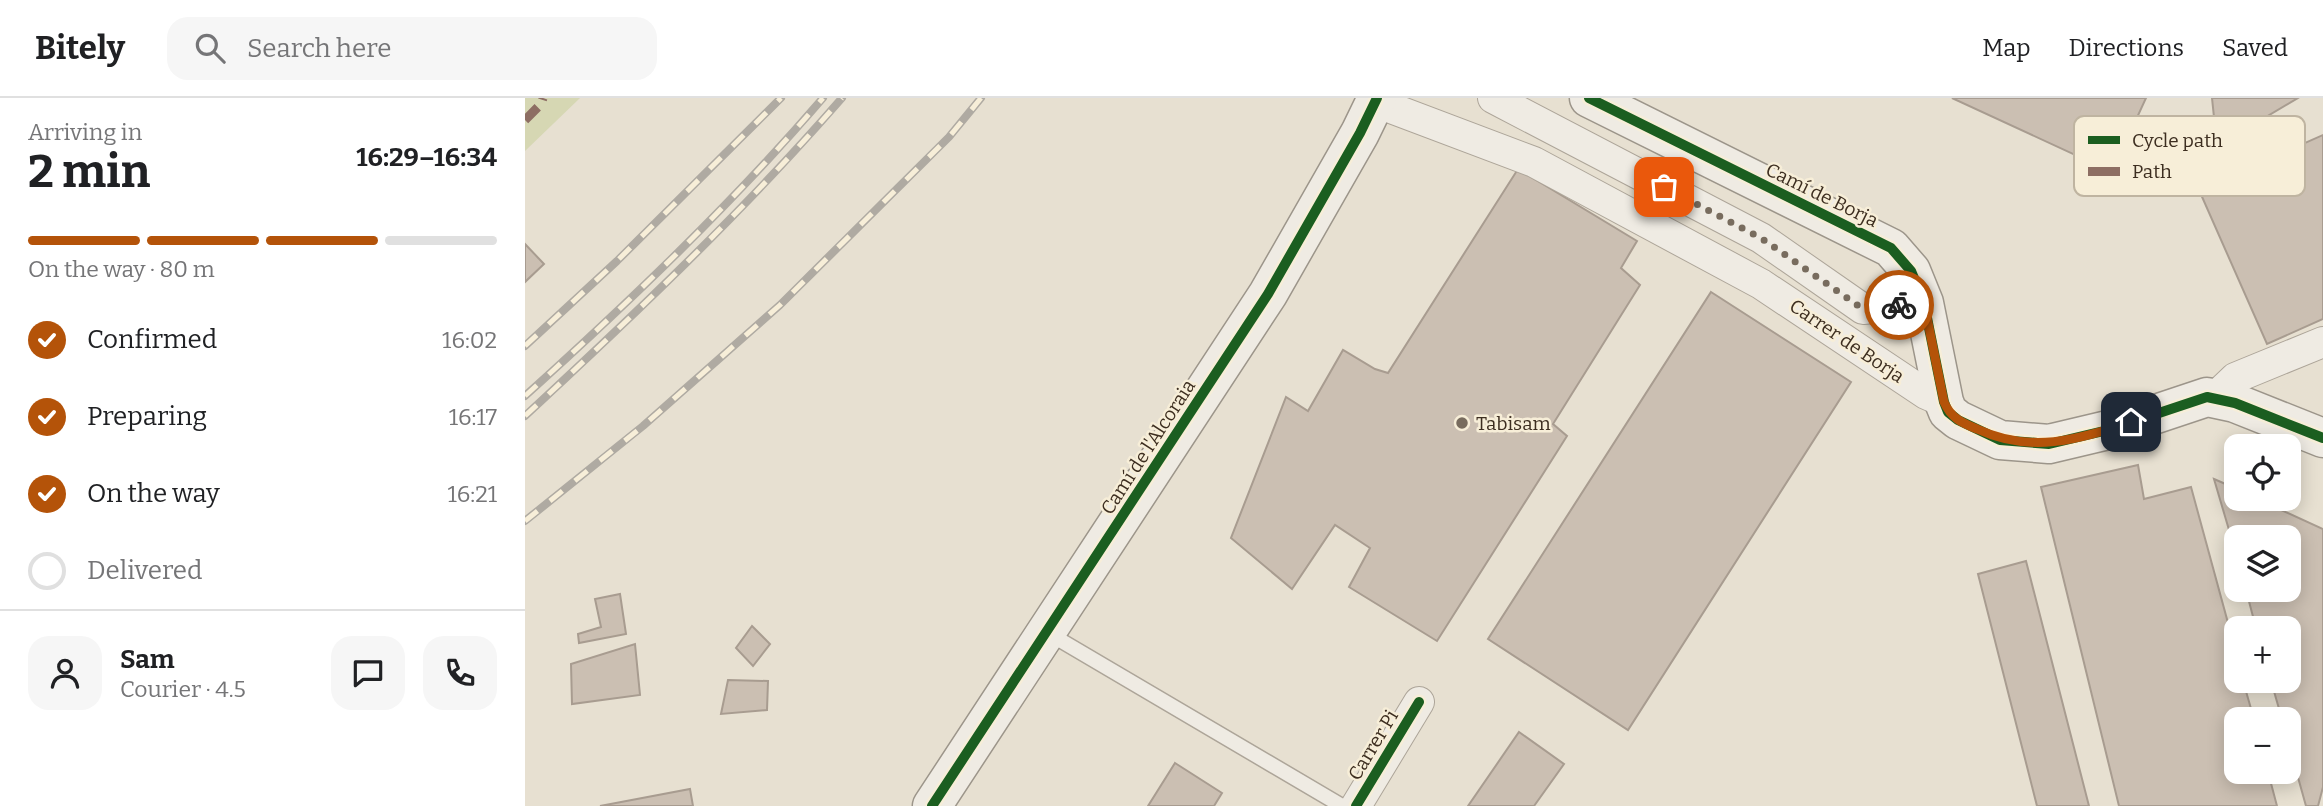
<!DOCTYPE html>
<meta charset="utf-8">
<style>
body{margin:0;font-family:Bitter,serif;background:#f6f6f6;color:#202124;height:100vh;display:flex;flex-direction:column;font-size:26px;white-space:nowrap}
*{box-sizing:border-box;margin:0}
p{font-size:23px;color:#757577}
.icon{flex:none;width:38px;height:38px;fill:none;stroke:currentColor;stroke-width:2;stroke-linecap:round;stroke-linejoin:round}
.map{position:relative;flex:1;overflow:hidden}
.side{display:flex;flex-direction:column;background:#fff;width:525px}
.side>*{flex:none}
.tools{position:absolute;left:1699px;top:336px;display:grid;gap:14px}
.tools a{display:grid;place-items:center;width:77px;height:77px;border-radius:14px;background:#fff;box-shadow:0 4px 18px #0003;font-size:35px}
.pin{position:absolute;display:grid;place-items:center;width:60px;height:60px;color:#fff;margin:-30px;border-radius:14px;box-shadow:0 4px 10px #0006}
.courier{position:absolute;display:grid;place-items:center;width:70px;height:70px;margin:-35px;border:5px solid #b45309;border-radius:50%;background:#fff;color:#222;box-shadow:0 2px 9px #0007}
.overview em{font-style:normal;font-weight:700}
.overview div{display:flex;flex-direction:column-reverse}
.overview{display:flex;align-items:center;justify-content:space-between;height:119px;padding:0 28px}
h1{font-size:46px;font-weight:700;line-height:52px}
.bar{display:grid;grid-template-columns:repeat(4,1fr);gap:10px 7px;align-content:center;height:84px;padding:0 28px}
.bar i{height:9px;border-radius:5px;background:#e0e0e0}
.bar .active{background:#b45309}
.bar p{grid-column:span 4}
.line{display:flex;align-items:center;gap:18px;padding:0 28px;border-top:2px solid #e0e0e0}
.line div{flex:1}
.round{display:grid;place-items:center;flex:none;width:74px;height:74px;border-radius:21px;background:#f6f6f6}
ol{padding:0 28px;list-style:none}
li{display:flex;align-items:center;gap:21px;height:77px}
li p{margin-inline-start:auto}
li .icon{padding:7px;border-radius:50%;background:#b45309;color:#fff;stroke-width:4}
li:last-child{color:#757577}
li i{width:38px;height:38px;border:4px solid #e0e0e0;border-radius:50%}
header{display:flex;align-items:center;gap:42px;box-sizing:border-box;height:98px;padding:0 35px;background:#fff;border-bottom:2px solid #e0e0e0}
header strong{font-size:33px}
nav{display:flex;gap:38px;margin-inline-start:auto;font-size:24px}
.search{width:490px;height:63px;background:#f6f6f6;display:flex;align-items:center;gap:18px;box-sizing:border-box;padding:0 24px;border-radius:21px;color:#757577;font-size:26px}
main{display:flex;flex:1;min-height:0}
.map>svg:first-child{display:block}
.green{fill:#d6d7b3}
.building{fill:#cbbfb2;stroke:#a89c90;stroke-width:2}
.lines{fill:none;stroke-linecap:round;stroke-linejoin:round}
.lane-casing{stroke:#ada599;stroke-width:17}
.street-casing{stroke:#ada599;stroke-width:32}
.secondary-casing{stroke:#9c958a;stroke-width:41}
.lane{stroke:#efebe3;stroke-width:14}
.street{stroke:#efebe3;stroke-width:30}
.secondary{stroke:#efebe3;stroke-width:38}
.rail-casing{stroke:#afaaa2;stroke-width:8}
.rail{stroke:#f7eed8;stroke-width:5;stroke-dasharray:16;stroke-linecap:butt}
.quiet{stroke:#8d6e63;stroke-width:9;stroke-dasharray:18 9;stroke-linecap:butt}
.cycleway-casing{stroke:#f7eed8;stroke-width:15}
.cycleway{stroke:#1b5e20;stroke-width:10}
.done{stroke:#786c5e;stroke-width:7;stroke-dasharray:0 12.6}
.route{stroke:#b45309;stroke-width:9}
.poi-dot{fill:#786c5e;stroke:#f7eed8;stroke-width:2.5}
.labels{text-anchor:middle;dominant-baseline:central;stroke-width:5;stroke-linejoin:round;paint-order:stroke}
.street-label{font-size:19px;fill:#3d2e20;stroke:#f7eed8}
.poi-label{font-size:19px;fill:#3d2e20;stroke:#f7eed8;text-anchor:start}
.key{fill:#f7eed8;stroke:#bfb4a1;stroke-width:2}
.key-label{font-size:19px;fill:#3d2e20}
</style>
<header>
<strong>Bitely</strong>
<div class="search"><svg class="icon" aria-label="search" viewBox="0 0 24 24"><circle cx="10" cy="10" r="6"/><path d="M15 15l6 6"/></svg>Search here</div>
<nav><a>Map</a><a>Directions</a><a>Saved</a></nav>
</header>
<main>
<section class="side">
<div class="overview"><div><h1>2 min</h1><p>Arriving in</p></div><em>16:29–16:34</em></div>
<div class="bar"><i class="active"></i><i class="active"></i><i class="active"></i><i></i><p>On the way · 80 m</p></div>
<ol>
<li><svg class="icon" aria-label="check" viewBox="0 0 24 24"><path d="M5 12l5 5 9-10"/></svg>Confirmed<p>16:02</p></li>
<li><svg class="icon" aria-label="check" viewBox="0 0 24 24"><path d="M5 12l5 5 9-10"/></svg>Preparing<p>16:17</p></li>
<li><svg class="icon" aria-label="check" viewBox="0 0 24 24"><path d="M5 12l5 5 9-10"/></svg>On the way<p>16:21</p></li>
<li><i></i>Delivered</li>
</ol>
<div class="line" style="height:126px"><a class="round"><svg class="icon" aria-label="person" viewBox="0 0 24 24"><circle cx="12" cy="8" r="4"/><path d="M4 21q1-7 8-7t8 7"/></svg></a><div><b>Sam</b><p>Courier · 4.5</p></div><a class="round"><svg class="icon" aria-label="chat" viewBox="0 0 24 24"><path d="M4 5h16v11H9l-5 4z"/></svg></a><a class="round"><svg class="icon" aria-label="phone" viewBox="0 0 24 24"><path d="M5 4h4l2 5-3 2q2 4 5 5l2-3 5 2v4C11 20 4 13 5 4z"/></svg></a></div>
</section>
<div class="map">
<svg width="1798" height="708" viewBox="0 0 1798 708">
<rect width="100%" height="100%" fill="#e7e0d1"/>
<path class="green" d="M0,0H55L0,53Z"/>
<g class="building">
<path d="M1427,0H1621L1587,74Z"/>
<path d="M1687,0H1773L1692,48Z"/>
<path d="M1798,37V221L1742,246L1674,92Z"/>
<path d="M993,71L1112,143L1096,170L1115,187L1028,326L1042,338L912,543L824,489L845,450L810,427L767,491L706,440L761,299L783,313L818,252L850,271L863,275Z"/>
<path d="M0,146L19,166L0,184Z"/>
<path d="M1186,194L1326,284L1103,632L963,541Z"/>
<path d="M1613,367L1619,401L1666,389L1712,558V583H1718L1729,621H1712V674H1743L1752,708H1594L1516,389Z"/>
<path d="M1689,381L1712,391V401H1732L1798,431V689L1793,708H1781L1764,647V621H1757L1746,583H1764V530H1731L1721,492H1764V439H1712V459Z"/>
<path d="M1501,463L1564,708H1512L1453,476Z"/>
<path d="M95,496L101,536L54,545L53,536L76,529L70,501Z"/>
<path d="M227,528L245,546L228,568L211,550Z"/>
<path d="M110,546L115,597L47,606L46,566Z"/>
<path d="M203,582L243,583L242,612L196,616Z"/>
<path d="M994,634L1039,666L1009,708H943Z"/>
<path d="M650,665L697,695L689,708H623Z"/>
<path d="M165,691L168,708H75Z"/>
</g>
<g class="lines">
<g class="lane-casing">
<path id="lane" d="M523,535L817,708"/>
</g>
<g class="street-casing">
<g id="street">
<path d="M968,0L1236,140L1338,211L1399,205"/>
<path d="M850,4L1009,64L1236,186L1401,296L1419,304"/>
<path d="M1689,300L1710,280L1798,244"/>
<path d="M831,708L894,604"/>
</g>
</g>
<g class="secondary-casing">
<g id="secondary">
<path d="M1064,0L1366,150L1386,173L1399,205L1419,304L1423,314L1433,322L1475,342L1524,346L1583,332L1682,299L1710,305L1798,340"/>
<path d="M407,708L743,196L835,35L852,0"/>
</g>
</g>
<use href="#lane" class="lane"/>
<use href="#street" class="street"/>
<use href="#secondary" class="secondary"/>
<g class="rail-casing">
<g id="rail">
<path d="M0,248L92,163L256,0"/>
<path d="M0,298C104,204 206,107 298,0"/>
<path d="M0,318C110,216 219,113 317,0"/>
<path d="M0,423L118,328L255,207L424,39L456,0"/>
</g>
</g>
<use href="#rail" class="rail"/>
<path class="quiet" d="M0,22L16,6L18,0"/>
<g class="cycleway-casing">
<g id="cycleway">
<path d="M1064,0L1366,150L1386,173L1399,205L1419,304L1423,314L1433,322L1475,342L1524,346L1583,332L1682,299L1710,305L1798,340"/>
<path d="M407,708L743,196L835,35L852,0"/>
<path d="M831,708L894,604"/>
</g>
</g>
<use href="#cycleway" class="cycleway"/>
</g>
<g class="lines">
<path class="done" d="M1139,89L1236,140L1338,211L1374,207"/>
<path class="route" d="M1374,207L1399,205L1419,304C1426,320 1437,325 1452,331C1506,356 1552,342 1606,324"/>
</g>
<circle class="poi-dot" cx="937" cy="325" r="7"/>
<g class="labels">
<g class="street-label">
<text transform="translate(1297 97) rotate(26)">Camí de Borja</text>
<text transform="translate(1322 243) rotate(34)">Carrer de Borja</text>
<text transform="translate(623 349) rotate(-57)">Camí de l'Alcoraia</text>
<text transform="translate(848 647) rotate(-59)">Carrer Pi</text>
</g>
<g class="poi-label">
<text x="951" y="325">Tabisam</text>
</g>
</g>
<rect x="1549" y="18" width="231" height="80" rx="10" class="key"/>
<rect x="1563" y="38" width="32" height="8" fill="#1b5e20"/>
<rect x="1563" y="69" width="32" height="9" fill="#8d6e63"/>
<g class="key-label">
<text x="1607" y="49">Cycle path</text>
<text x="1607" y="80">Path</text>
</g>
</svg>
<div class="tools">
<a><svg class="icon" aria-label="locate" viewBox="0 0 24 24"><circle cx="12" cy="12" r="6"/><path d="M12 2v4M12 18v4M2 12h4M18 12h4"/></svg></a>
<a><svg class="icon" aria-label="layers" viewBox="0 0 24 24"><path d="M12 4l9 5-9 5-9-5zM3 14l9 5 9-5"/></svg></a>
<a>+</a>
<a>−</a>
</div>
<div class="pin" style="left:1139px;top:89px;background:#ea580c"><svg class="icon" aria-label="bag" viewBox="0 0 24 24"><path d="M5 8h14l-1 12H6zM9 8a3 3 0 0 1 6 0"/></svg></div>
<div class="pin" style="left:1606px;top:324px;background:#1f2937"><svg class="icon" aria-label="home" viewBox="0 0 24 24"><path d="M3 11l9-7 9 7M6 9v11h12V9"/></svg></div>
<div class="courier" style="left:1374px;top:207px"><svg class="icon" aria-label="bike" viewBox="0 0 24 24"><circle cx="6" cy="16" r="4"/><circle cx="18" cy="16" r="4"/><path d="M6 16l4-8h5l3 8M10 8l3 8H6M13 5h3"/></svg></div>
</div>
</main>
